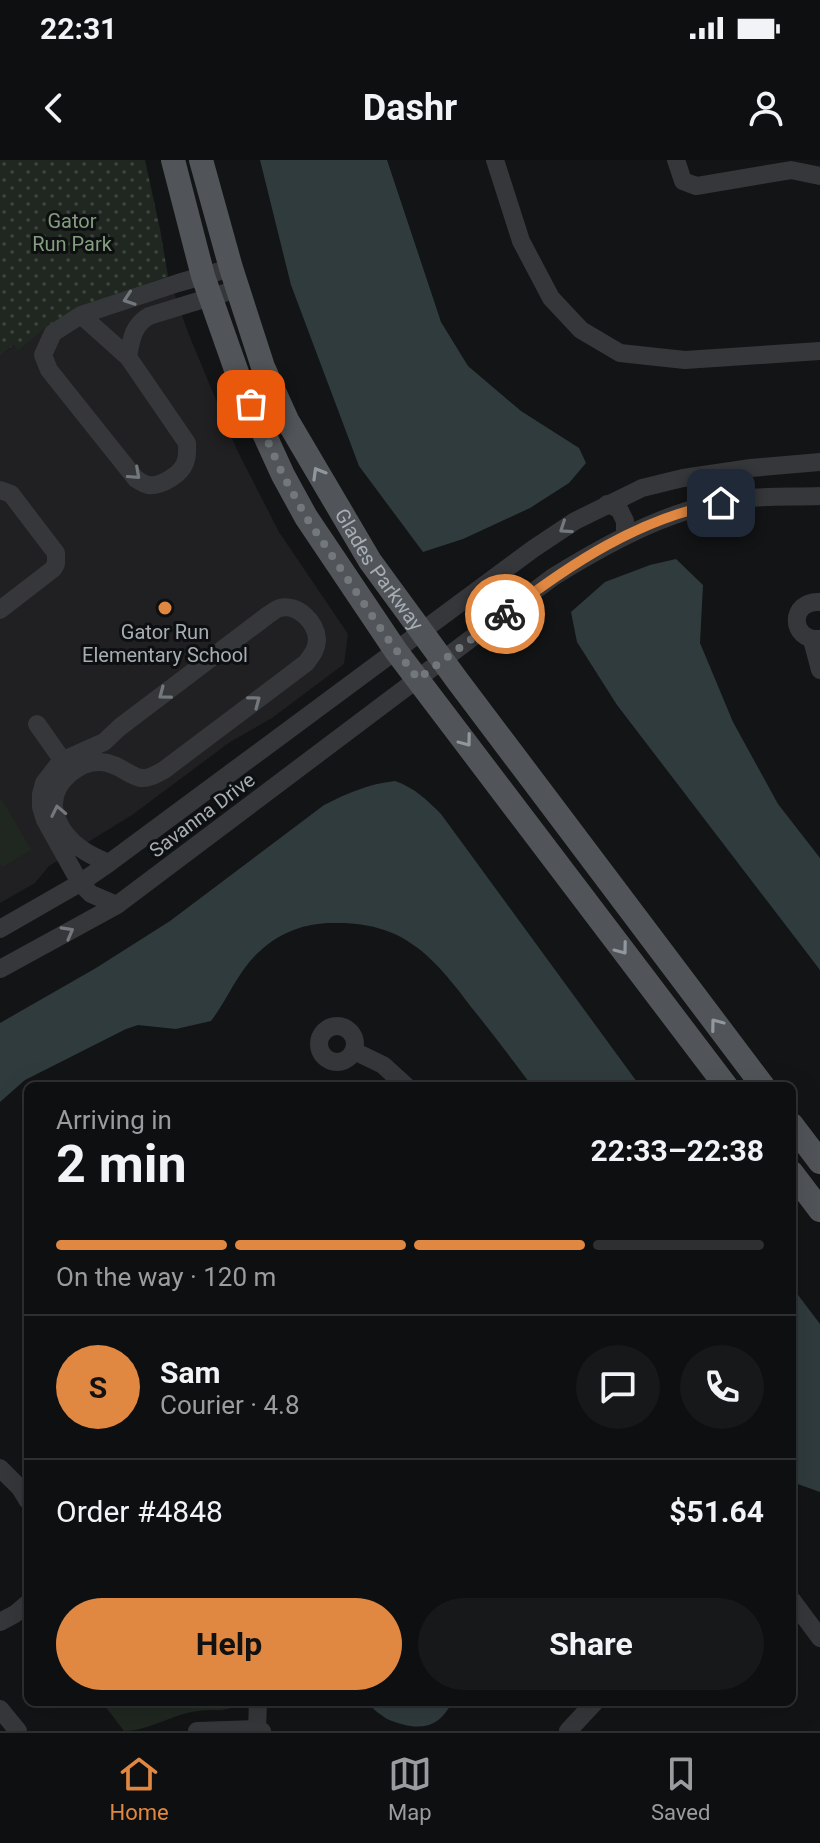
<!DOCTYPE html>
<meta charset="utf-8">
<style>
body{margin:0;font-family:Roboto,sans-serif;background:#171819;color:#f1f3f6;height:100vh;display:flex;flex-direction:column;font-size:30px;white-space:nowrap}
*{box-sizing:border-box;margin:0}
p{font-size:26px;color:#9b9c9f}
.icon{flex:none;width:44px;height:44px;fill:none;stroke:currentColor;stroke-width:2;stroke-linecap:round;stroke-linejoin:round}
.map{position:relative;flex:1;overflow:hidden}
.panel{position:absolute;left:24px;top:922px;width:772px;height:624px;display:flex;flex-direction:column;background:#0e0f10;border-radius:12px;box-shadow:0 8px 32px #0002,0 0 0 2px #2e2f30}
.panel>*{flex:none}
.pin{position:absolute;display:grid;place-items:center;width:68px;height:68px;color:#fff;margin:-34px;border-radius:16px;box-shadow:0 4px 12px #0006}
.courier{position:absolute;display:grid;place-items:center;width:80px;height:80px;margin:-40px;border:6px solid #e08741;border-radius:50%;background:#fff;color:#222;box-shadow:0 2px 10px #0007}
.overview em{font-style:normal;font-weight:700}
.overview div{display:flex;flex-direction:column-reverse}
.overview{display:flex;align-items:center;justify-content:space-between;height:136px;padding:0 32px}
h1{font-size:52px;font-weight:700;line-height:60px}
.bar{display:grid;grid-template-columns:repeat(4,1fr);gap:12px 8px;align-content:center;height:96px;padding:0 32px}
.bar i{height:10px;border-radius:6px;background:#2e2f30}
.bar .on{background:#e08741}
.bar p{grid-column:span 4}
.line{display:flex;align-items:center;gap:20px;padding:0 32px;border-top:2px solid #2e2f30}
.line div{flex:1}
.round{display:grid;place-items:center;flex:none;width:84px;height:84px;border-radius:42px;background:#171819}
.button{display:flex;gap:16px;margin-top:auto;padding:16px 32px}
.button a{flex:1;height:92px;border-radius:48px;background:#e08741;color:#111;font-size:32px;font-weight:700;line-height:92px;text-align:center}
.button a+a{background:#171819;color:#f1f3f6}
.status{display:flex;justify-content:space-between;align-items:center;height:56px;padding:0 40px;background:#0e0f10;direction:ltr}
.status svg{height:22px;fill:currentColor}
header{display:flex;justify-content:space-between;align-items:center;height:104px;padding:0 32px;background:#0e0f10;font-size:36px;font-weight:700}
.tabs{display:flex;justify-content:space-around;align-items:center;height:112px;border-top:2px solid #2e2f30;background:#0e0f10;font-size:22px;color:#9b9c9f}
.tabs a{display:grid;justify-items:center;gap:4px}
.tabs .on{color:#e08741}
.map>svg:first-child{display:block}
.built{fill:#202022}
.green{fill:#202720}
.park{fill:url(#park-dots)}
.water{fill:#303b3e}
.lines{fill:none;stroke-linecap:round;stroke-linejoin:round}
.minor{stroke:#35373a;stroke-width:18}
.major{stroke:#515458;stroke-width:24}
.oneway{stroke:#73787d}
.oneway2{stroke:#91989d}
.done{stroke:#73787c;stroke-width:8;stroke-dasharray:0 14.4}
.route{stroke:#e08741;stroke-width:10}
.poi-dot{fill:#e08741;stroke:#0e0f10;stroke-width:3}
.labels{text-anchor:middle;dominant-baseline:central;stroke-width:6;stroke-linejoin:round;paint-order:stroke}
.park-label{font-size:20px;fill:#849d7f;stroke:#0e0f10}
.street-label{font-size:20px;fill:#a6aeb4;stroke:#0e0f10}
.poi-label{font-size:20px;fill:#a6aeb4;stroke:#0e0f10}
</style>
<div class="status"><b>22:31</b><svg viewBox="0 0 49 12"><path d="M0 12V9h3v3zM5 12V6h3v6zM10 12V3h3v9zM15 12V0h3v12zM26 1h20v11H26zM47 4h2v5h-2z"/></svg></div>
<header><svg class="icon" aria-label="back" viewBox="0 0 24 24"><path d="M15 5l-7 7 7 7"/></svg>Dashr<svg class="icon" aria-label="person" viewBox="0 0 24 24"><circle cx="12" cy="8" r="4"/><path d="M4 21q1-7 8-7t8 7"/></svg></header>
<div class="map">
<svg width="820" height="1571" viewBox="0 0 820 1571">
<defs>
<pattern id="park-dots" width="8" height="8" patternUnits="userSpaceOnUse" patternTransform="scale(2)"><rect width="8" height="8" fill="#202720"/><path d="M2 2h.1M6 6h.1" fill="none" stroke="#3d443e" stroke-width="1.8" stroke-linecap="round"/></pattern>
</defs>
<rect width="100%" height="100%" fill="#131415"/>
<path class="built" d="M168,116L189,175L237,290L279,372L348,474L344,504L272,558L230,582L132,655L49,706L35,723L0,743V196L15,185L19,190L45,168L76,150Z"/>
<g class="green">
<path d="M2,640L31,690L2,707L0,703V641Z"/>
<path d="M102,1542H241C229,1554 214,1548 198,1551C172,1554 149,1571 124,1571Z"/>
</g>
<path class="park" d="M0,0H145L160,69L168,116L76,150L45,168L18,191L14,185L0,196Z"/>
<g class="water">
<path d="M260,0H387L441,162L468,206L521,251L579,288L586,303L569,323L530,348L463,379L423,392L359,306L291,125Z"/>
<path d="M676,399L703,425L700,483L733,562L778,644L820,698V810L617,545L577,482L571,452L605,422L650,405Z"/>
<path d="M395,621C415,628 427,640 441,654L640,926H532C514,902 495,877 476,853C435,799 406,761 333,763C305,763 281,772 260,791C238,810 228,839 211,861L176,869L138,865L126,869L25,920L0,942V863L96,808L170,761L324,645C348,633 368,624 395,621Z"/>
<path d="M792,1127L820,1164V1332L792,1322Z"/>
<path d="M368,1542H452C438,1571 416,1571 387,1559C380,1554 373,1550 368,1542Z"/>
</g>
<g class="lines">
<g class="minor">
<path d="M495,0L521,81L551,138L581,170L620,193L685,200L820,191"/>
<path d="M676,0L683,21L696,26L791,10L820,16"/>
<path d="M81,155L128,197L187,283C187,289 188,296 185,303C181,314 161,327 148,325C143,324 140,321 136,319L49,210L43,195L53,173L81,155L178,123L231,108"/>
<path d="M128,197C131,180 133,165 149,156L237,129"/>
<path d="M0,330L11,334L56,393V404L53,409L0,450"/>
<path d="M607,344L619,349L625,361V375"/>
<path d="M820,442C789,440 789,481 820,479"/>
<path d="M812,480L820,510"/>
<path d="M37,564L63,601"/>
<path d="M109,703C91,696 76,688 64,672C59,665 53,651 54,643C55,620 80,601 101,602C119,603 128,616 141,618C149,619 158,613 164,610L306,503C312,495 317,489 317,479C316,462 297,443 280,448C275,449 272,453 268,455L120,567L104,582L68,598L58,605L44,623L41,634V647L45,660L80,723L91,734L117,745"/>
<path d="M0,769L80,723L109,703L533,389L575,361L642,328L683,318L751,308L820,302"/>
<path d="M0,809L117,745L553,417C613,380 680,343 752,338C775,336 797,337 820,336"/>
<circle cx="337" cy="884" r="18"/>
<path d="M354,891L383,905L406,926"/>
<path d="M0,1308L20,1328L28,1341"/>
<path d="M792,1440L820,1478"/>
<path d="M0,1462L15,1454L28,1443"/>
<path d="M0,1549L18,1571"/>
<path d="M257,1569L258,1542"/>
<path d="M197,1571L257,1569L262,1571"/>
<path d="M568,1571L595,1542"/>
</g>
<g class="major">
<path d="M173,0L203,116L240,221L283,315L306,357L396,491L726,926"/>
<path id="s1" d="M201,0L231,108L263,207L287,260L370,401L457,520L763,926"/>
<path d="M792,965L820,1002"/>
<path d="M792,1013L820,1050"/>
</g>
</g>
<defs><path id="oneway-chevron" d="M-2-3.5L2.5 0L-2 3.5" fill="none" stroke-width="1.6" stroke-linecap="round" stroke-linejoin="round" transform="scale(2)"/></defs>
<g class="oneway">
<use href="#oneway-chevron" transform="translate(129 139) rotate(161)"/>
<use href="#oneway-chevron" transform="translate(135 314) rotate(42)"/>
<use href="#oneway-chevron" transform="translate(565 368) rotate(146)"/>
<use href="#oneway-chevron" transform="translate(164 534) rotate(143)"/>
<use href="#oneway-chevron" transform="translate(255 541) rotate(-37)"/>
<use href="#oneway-chevron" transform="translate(58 651) rotate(-102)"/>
<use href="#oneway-chevron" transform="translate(68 772) rotate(-29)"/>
</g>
<g class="oneway2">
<use href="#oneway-chevron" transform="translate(318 313) rotate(-120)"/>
<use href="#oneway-chevron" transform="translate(466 581) rotate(53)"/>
<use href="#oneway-chevron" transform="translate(622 789) rotate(53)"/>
<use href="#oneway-chevron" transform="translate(716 864) rotate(-127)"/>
</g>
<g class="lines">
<path class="done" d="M251,244L283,315L306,357L385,475L418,519L505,454"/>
<path class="route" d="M505,454C570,404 639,358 721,343"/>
</g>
<circle class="poi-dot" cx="165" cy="448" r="8"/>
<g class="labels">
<g class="park-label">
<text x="72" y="61">Gator<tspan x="72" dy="23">Run Park</tspan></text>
</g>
<g class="street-label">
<text stroke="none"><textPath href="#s1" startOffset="450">Glades Parkway</textPath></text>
<text transform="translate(202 655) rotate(-37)">Savanna Drive</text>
</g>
<g class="poi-label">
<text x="165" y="472">Gator Run<tspan x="165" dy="23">Elementary School</tspan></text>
</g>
</g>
</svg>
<div class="pin" style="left:251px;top:244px;background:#ea580c"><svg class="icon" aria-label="bag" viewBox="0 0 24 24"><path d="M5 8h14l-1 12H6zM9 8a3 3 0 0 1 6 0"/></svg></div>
<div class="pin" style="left:721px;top:343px;background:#1f2937"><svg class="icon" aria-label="home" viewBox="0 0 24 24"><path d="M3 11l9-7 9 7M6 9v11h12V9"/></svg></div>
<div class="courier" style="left:505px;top:454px"><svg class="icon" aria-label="bike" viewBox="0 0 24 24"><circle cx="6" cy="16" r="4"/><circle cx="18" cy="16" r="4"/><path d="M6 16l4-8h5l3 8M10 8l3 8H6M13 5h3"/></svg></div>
<section class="panel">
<div class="overview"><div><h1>2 min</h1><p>Arriving in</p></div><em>22:33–22:38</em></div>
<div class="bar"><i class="on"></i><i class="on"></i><i class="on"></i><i></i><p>On the way · 120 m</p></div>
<div class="line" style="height:144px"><b class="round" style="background:#e08741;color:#111">S</b><div><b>Sam</b><p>Courier · 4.8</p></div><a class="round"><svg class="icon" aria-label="chat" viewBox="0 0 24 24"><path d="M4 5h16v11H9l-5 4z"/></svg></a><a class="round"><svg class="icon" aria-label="phone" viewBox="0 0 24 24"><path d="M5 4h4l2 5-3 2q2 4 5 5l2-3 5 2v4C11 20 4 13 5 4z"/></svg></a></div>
<div class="line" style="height:104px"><div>Order #4848</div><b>$51.64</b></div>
<div class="button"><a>Help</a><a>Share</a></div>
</section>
</div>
<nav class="tabs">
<a class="on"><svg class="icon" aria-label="home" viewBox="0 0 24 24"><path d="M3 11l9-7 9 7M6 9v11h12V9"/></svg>Home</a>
<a><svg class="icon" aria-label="map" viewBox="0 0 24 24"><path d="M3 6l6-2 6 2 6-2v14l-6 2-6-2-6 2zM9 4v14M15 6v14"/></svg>Map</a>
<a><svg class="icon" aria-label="saved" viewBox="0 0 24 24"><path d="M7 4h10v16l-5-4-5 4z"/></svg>Saved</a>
</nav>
